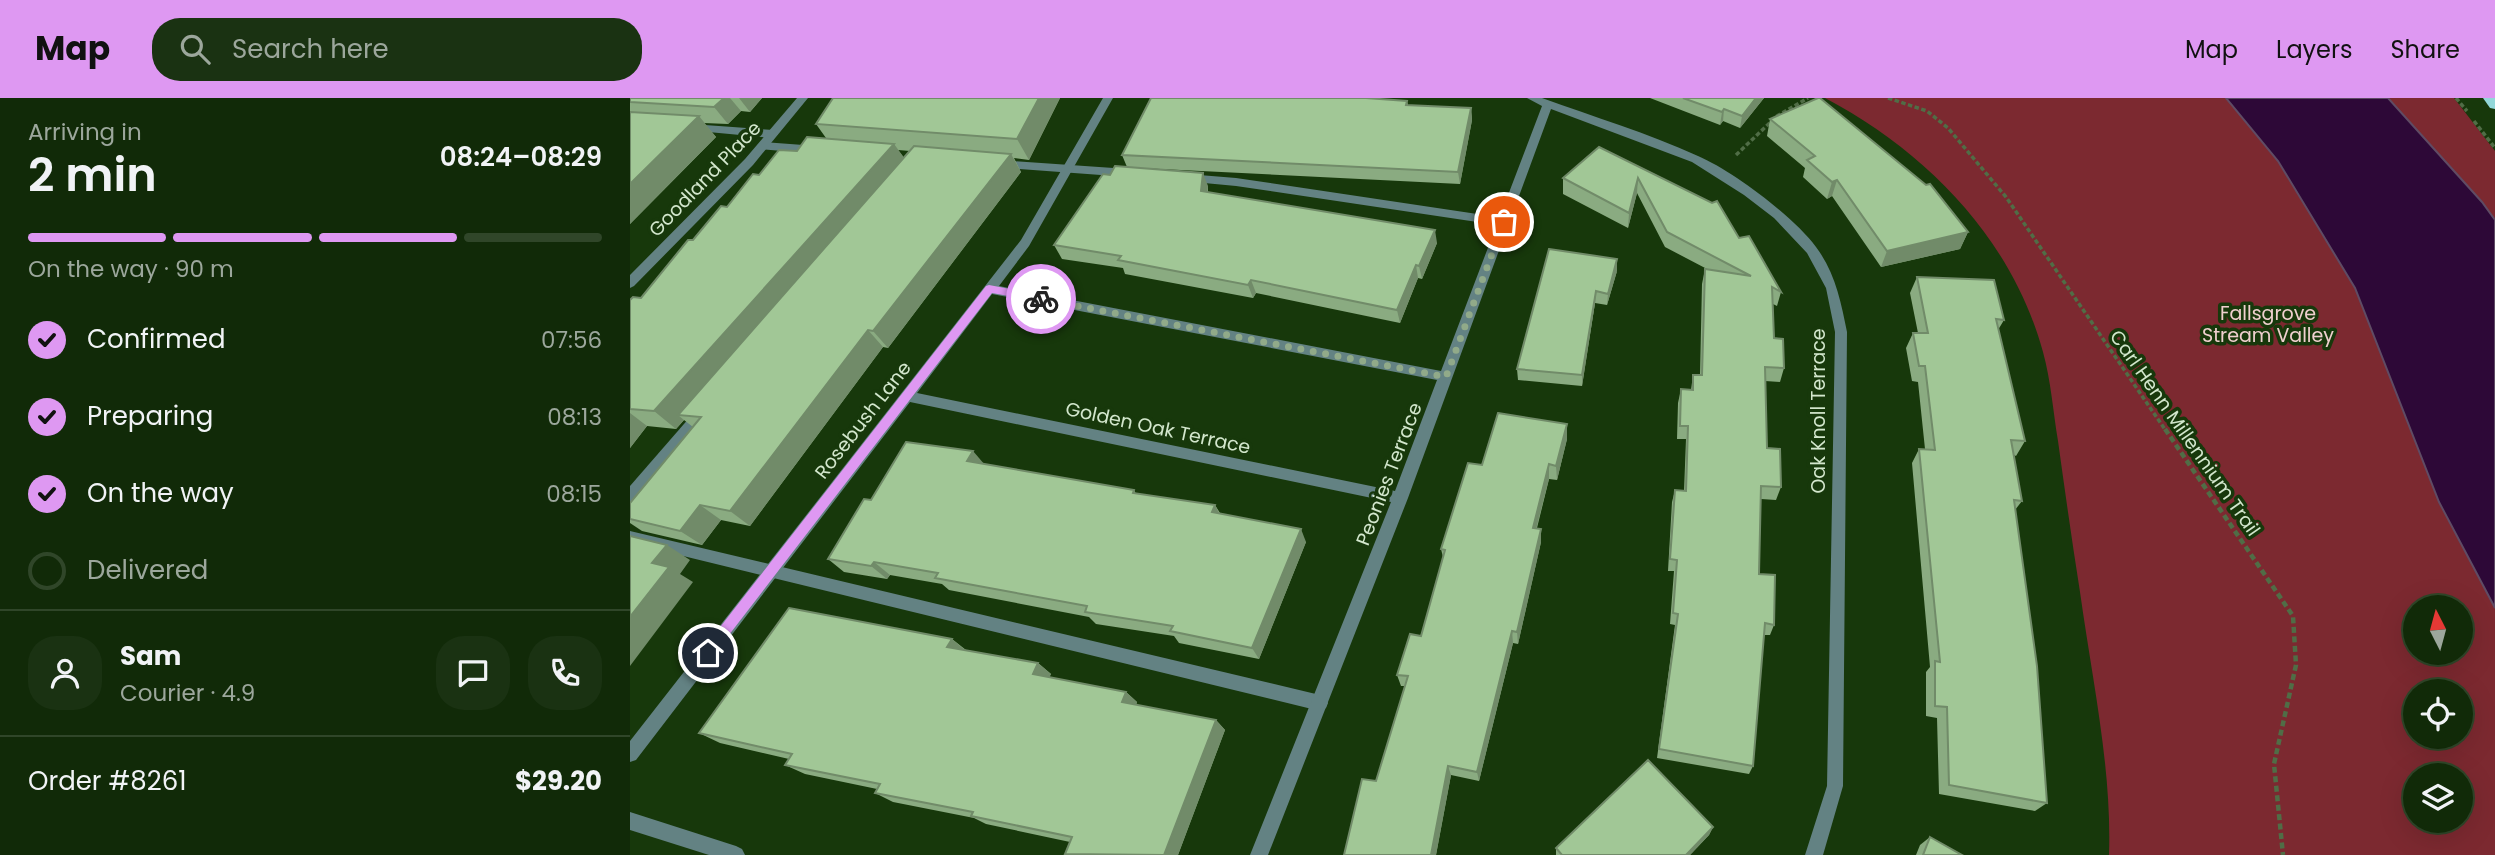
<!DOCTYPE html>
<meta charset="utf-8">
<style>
body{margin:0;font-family:Poppins,sans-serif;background:#1a3212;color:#f1f3f6;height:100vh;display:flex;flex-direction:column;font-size:26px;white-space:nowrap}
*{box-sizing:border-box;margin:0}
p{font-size:23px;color:#9ca79c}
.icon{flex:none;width:38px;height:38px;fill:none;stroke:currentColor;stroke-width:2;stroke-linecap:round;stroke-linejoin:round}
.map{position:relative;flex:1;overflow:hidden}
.side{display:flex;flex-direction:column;background:#112a08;width:630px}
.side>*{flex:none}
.needle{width:46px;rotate:354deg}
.buttons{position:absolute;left:1773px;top:497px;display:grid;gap:14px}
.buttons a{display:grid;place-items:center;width:70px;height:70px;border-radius:50%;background:#112a08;box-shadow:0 7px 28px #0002,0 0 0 2px #304629;font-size:35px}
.pin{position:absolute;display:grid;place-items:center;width:60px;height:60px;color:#fff;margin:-30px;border:4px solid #fff;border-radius:50%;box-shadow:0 2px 7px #0007}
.courier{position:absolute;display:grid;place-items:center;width:70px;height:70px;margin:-35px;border:5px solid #de98f2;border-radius:50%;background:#fff;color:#222;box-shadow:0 2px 9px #0007}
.head em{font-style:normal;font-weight:600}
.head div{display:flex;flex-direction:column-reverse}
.head{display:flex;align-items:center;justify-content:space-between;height:119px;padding:0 28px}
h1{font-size:46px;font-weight:600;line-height:52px}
.bar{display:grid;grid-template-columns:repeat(4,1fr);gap:10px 7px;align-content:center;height:84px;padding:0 28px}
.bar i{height:9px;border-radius:5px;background:#304629}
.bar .on{background:#de98f2}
.bar p{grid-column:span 4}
.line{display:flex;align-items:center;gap:18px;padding:0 28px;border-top:2px solid #304629}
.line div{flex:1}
.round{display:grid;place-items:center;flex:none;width:74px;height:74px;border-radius:28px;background:#1a3212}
ol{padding:0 28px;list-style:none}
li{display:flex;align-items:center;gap:21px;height:77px}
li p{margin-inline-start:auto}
li .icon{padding:7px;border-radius:50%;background:#de98f2;color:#111;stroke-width:4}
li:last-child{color:#9ca79c}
li i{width:38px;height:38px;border:4px solid #304629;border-radius:50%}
header{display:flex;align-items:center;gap:42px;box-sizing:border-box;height:98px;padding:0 35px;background:#de98f2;color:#111}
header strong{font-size:33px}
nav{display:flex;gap:38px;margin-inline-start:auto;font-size:24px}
.search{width:490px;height:63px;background:#1a3212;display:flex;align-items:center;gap:18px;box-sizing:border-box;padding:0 24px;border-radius:28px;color:#9ca79c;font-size:26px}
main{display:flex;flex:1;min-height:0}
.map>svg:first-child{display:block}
.green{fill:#7c2930;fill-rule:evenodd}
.water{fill:#2d0837;stroke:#5f4b64;stroke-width:2}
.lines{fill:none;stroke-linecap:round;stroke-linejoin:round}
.path-far1{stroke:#506d46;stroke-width:3.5;stroke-dasharray:4.5 2.5;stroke-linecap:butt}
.path{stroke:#506d46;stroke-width:4.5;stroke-dasharray:6 3.5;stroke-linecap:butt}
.lane{fill:#638283;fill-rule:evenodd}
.street{fill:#638283;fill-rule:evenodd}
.primary{fill:#93d7d9;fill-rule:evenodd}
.wall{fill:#8aab81;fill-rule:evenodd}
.shaded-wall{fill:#718b69}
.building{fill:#a1c796;stroke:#718b69;stroke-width:2}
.route{fill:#de98f2}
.done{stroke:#91aa89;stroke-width:7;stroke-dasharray:0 12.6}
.labels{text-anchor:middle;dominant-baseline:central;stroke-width:7;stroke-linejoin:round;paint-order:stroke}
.street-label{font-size:19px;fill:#d3e7cd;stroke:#17380b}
.park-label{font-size:19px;fill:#f0d0cf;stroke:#17380b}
</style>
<header>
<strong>Map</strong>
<div class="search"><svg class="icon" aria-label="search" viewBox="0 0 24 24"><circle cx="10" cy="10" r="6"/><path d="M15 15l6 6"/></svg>Search here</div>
<nav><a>Map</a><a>Layers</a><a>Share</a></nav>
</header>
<main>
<section class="side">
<div class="head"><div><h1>2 min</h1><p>Arriving in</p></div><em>08:24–08:29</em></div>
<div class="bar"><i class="on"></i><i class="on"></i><i class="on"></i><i></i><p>On the way · 90 m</p></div>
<ol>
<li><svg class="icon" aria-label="check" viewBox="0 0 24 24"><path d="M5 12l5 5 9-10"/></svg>Confirmed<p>07:56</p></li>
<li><svg class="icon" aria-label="check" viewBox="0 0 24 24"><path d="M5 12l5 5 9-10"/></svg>Preparing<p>08:13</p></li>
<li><svg class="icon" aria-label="check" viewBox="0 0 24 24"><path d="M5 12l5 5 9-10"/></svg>On the way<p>08:15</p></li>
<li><i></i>Delivered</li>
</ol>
<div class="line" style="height:126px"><a class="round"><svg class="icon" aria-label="person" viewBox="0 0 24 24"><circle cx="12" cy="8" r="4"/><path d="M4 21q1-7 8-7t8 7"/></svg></a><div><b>Sam</b><p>Courier · 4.9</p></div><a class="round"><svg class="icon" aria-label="chat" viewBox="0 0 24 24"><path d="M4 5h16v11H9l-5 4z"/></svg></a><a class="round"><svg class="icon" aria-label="phone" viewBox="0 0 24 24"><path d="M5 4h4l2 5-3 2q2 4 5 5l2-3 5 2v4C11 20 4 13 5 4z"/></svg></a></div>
<div class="line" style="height:91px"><div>Order #8261</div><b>$29.20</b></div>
</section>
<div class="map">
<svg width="1865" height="757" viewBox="0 0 1865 757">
<rect width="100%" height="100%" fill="#17380b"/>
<path class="green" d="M1195,0H1824L1865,53V757H1479C1482,670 1462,581 1450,494C1442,444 1435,393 1428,343C1423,313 1421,283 1413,254C1382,141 1297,54 1195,0ZM1785,509H1830V555H1785ZM1785,593H1830V639H1785ZM1785,677H1830V723H1785Z"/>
<path class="water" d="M1596,0H1758L1852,104L1865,122V510L1809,404L1725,190L1648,63Z"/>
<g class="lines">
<g class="path-far1">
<path d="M1258,0L1297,13L1318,30L1376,99L1536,333"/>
<path d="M1826,0L1837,13"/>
<path d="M1844,23L1865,50"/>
<path d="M1106,57L1147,18L1178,0"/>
</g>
<path class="path" d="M1535,331L1663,518L1666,567L1644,666L1653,757"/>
<g class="lane">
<path d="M61,26L143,32L148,36L143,40L57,32L56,30Z"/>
<path d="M133,44L187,48L193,52L187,56L129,51V45Z"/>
<path d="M368,62L498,71L504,75L498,79L364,69L362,66Z"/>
<path d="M557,76L606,80L874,120L880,124L874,128L606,88L553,83V77Z"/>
<path d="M72,310L77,311L79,315L77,319L5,402L0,404V388L67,311Z"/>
<path d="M0,433L690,597L696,600L698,605L696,610L690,613L0,445Z"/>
</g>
<g class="street">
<path d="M167,0H178L123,67L4,188L0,190V177L115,61Z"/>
<path d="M473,0H483L399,148L369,188L811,273L912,8L897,0H912C964,19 1018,35 1068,58C1103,73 1164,119 1186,149C1205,174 1211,204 1217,234L1213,688L1193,757H1175L1197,688L1205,234L1196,190L1177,155L1144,120L1114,97L1062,64L921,11L778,400L638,757H620L761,404L280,304L6,662L0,664V643L391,142ZM362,196L807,282L765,393L287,295Z"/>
<path d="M0,714L106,748L112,751L115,757H79L0,732Z"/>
</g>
<path class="primary" d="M1853,0H1865V11L1860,10Z"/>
</g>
<g class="wall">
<path d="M0,0H132L120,14L111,13L98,26L74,25L86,39L0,126Z"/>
<path d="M430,0L399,62L384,60L391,74L258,250L253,249L120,428L91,422L72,447L12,433L0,425V405L63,329L54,322L46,331L17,328L0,350V202L11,200L63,142L129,77L167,53L196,40L186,26ZM268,52L280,53L274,60Z"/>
<path d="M1020,0H1134L1110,30L1093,23L1090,27Z"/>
<path d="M777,3L778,7L841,10L842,22L830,86L510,70L578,88V95L807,145L792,181L788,180L770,225L626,195L623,200L495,176L493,170L432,161L424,147L480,77L497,69L492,57Z"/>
<path d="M1140,21L1338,134L1330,151L1251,169L1202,98L1197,101L1173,79L1175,70L1137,38Z"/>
<path d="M969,49L1109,140L1151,194L1147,208L1143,206L1144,240L1154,270L1150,284L1135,283L1137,350L1151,389L1146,402L1131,401L1129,476L1144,527L1140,537H1134L1123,668L1119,676L1027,660L1045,527L1040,526L1044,473H1038L1042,404L1045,392L1054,393L1056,341H1047L1048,305L1051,291L1061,292L1063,277H1070L1072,186L1075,171H1077L1035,149L1007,95L998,130L933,96V80Z"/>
<path d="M987,173L977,207L965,205L952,288L888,282L887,271Z"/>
<path d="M1287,179L1374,222L1368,232L1395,343L1386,358L1384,357L1392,403L1385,412L1417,705L1405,713L1309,696L1307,620L1296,618V574L1300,569L1282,365L1289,351H1295L1288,284L1282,283L1276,250L1283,235H1288L1280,195Z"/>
<path d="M937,341L927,382L919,381L907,430L911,444L888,546L883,545L849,683L821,677L806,757H714L746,683L775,588H771L767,577L791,538L813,459L811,451L852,367Z"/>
<path d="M355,366L504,392L506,396L585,407L590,415L676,444L629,561L549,545L544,538L466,526L459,519L319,492L312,486L260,477L257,481L214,474L198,461L241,402Z"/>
<path d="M322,541L336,552L408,565L421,576L419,579L496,594L507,604L506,607L586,622L595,632L548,757H436L435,756L440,744L356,726L344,720L263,704L245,695L247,691L175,676L155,667L159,661L90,645L69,635Z"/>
<path d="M1083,729L1079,737L1060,757H926V750Z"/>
<path d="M1300,739L1332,757H1286L1290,747Z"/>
</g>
<g class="shaded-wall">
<path d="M94,0H100L111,13L98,26L84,9Z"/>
<path d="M109,0H132L120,14Z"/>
<path d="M409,0H430L399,62L387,41Z"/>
<path d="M1126,0H1134L1110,30L1112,18Z"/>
<path d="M841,10L842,22L830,86L828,74Z"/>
<path d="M1094,11L1093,23L1090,27L1092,14Z"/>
<path d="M69,18L86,39L0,126V86Z"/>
<path d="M264,46L278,65L48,317L54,322L46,331L24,313Z"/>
<path d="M381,56L391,74L258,250L243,233Z"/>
<path d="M573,75L578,88L576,107L571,93Z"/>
<path d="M1008,80L1007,95L998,130L999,115Z"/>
<path d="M1207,82L1202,98L1197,101L1202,84Z"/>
<path d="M805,132L807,145L792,181L789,168Z"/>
<path d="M1338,134L1330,151L1251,169L1257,153Z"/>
<path d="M987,161V173L977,207L978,196Z"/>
<path d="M786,167L788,180L770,225L767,212Z"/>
<path d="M621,182L626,195L623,200L618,187Z"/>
<path d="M966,193L965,205L952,288V277Z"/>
<path d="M238,232L253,249L120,428L100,413Z"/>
<path d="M0,315L17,328L0,350Z"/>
<path d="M937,326V341L927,382L926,368Z"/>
<path d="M343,353L355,367L337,363Z"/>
<path d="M919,366V381L903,443V430Z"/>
<path d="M70,407L91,422L72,447L50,433Z"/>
<path d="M585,407L592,421L582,414Z"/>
<path d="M671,431L676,444L629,561L622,550Z"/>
<path d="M911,431V444L888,546L887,534Z"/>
<path d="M37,447L60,462L50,476L63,484L0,568V519L22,465Z"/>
<path d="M244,464L260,477L257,481L241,468Z"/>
<path d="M882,533L883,545L849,683L847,674Z"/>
<path d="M322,541L336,553L317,549Z"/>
<path d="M408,565L421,576L416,587L403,576Z"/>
<path d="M496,594L507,604L503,615L492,604Z"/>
<path d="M586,622L595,632L548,757H534Z"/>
<path d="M818,668L821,677L806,757H801Z"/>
<path d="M1083,729L1079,737L1060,757H1056Z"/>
</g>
<g class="building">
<path d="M0,0H94L84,9L0,4Z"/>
<path d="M203,0H409L387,41L186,26Z"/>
<path d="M521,0H736L777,3L776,7L841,10L828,74L492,57Z"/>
<path d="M1053,0H1126L1112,18L1094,11L1092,14Z"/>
<path d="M1188,0H1190L1296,87L1300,86L1338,134L1257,153L1207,82L1202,84L1177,62L1185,58L1140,21Z"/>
<path d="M0,14L69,18L0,86Z"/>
<path d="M177,39L264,46L24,313L0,311V202L3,199L11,200L58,142H63L91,108L97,109L123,76L129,77L149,52L167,53Z"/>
<path d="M284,48L381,56L243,233L238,232L100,413L70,407L50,433L0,421V405L71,319L48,317Z"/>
<path d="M969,49L1082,105L1087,103L1109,140L1119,138L1151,194L1142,189L1144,240L1153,241L1154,270L1135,269L1137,350L1150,351L1151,389L1131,388L1129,476L1145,477L1144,527L1135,525L1123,668L1029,651L1048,516L1043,515L1047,462L1040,461L1045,392L1056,393L1058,328H1050L1051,291L1063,292V277H1072L1075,171L1121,178L1037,134L1008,80L999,115L933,80Z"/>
<path d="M485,68L573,75L571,93L805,132L789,168L786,167L767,212L621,182L618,187L488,162L491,158L424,147L473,76L480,77Z"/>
<path d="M919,151L987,161L978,196L966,193L952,277L887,271Z"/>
<path d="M1287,179L1364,182L1374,222L1366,221L1395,343L1381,342L1392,403L1384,402L1407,568L1417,705L1319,687L1317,609L1305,608V563L1310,564L1289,351L1305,352L1295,268H1289L1283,235H1298Z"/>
<path d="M868,315L937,326L926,368L919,366L903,430L911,431L887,534L882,533L847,674L818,668L801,757H714L732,681L746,683L778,578L767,577L780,536L791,538L815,452L811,451L838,365L852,367Z"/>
<path d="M276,344L343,353L337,363L504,392L503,395L585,407L582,414L671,431L622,550L540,533L543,528L455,514L457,508L305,480L308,475L244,464L241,468L198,461L234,401L241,402Z"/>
<path d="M0,438L37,447L22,465L39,469L0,519Z"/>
<path d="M159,510L322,541L317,549L408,565L403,576L496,594L492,604L586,622L534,757L435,756L442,739L341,718L343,714L245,695L250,686L155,667L162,656L69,635Z"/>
<path d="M1018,662L1083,729L1056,757H932L926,750Z"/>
<path d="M1300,739L1332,757H1293Z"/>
</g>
<path class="route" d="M359,187L411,197L416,201L411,204L362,195L82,559H73V551L356,188Z"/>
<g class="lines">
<path class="done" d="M411,201L816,279L874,124"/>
</g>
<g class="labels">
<g class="street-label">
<text transform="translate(75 81) rotate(-46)">Goodland Place</text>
<text transform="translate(1188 313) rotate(-90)">Oak Knoll Terrace</text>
<text transform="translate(233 322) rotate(-52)">Rosebush Lane</text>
<text transform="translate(528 330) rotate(12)">Golden Oak Terrace</text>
<text transform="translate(1555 335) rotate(55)">Carl Henn Millennium Trail</text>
<text transform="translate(759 376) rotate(-69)">Peonies Terrace</text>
</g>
<g class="park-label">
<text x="1638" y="215">Fallsgrove<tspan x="1638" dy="22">Stream Valley</tspan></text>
</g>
</g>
</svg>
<div class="buttons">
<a><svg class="needle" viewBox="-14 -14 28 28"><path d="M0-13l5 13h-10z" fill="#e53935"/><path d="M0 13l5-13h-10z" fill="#9ca79c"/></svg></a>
<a><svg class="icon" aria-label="locate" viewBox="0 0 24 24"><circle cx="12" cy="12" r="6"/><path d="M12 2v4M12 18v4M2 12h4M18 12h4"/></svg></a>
<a><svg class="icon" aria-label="layers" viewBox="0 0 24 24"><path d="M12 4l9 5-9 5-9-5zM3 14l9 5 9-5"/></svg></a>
</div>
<div class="pin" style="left:874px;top:124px;background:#ea580c"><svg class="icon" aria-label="bag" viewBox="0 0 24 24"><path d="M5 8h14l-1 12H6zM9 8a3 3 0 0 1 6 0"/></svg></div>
<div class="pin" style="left:78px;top:555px;background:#1f2937"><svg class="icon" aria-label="home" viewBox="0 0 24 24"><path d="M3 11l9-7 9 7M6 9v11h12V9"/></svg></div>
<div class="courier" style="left:411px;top:201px"><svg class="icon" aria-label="bike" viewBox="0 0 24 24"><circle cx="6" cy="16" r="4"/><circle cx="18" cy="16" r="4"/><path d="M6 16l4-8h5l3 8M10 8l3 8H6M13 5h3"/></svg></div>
</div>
</main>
